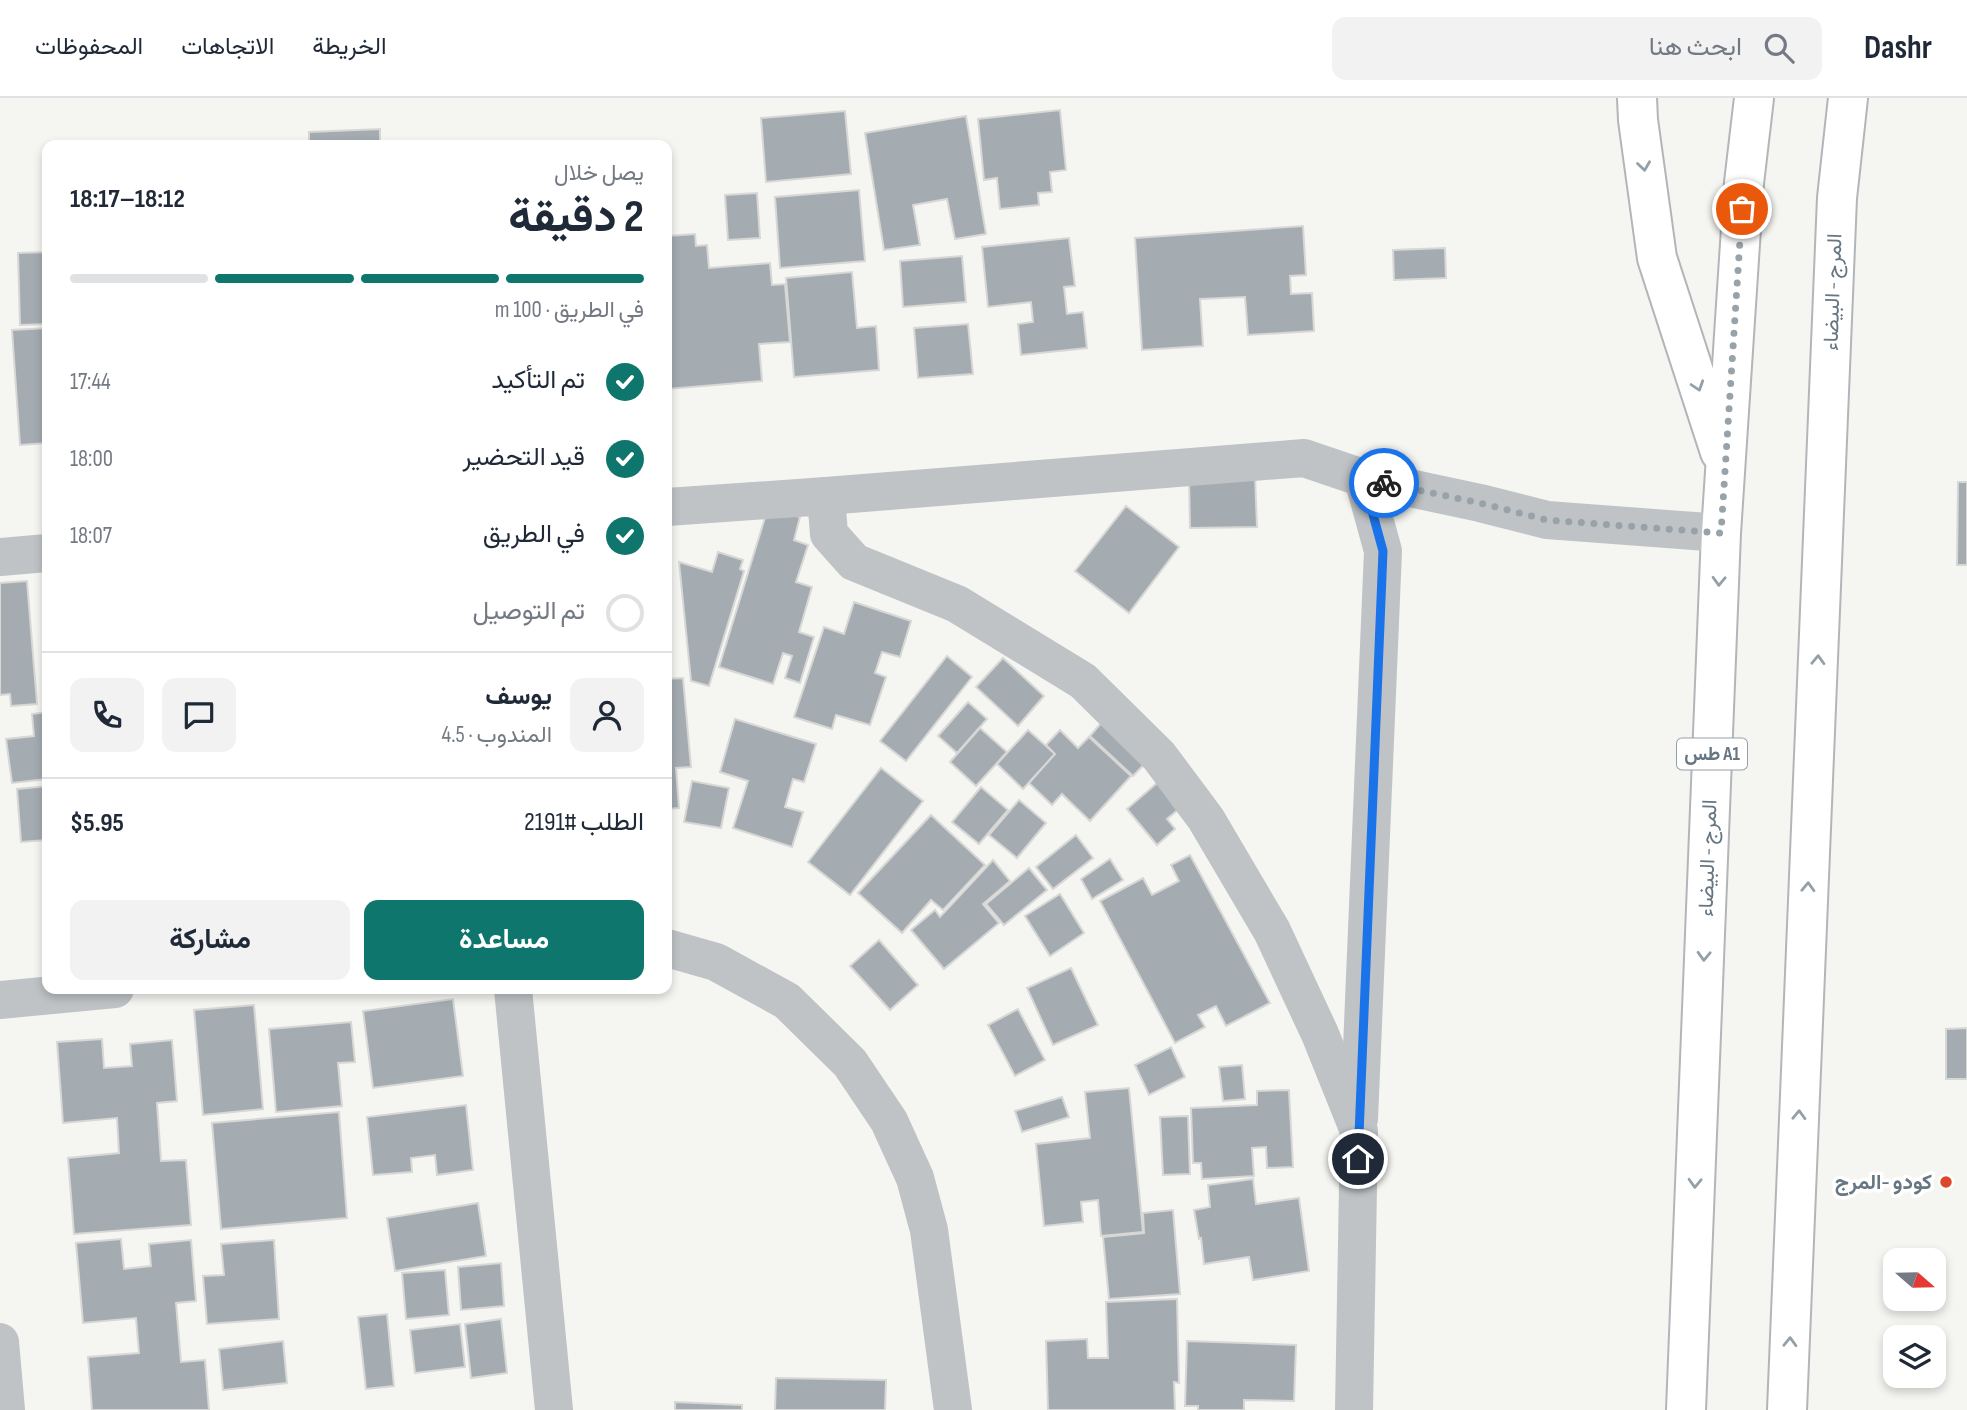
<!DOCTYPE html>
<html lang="ar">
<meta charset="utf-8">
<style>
body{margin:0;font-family:"Sofia Sans Condensed",Vazirmatn,sans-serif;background:#f2f2f3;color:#1f2937;direction:rtl;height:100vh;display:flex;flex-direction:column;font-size:26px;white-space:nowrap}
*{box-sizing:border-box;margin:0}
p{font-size:23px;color:#747a83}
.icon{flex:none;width:38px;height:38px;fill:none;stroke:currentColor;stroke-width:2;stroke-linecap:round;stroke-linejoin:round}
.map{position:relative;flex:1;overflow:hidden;direction:ltr}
.details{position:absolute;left:42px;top:42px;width:630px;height:854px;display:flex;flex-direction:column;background:#fff;border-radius:14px;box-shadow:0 4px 10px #0003;direction:rtl}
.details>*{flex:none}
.needle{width:46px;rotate:110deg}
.tools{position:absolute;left:1883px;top:1150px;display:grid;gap:14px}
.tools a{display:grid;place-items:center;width:63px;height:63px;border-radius:14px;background:#fff;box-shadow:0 4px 10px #0003;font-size:35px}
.pin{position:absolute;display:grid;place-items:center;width:60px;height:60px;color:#fff;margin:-30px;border:4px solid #fff;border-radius:50%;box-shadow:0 2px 7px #0007}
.courier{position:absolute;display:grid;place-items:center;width:70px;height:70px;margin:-35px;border:5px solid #1a73e8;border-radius:50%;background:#fff;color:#222;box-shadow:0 2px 9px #0007}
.summary em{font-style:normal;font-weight:700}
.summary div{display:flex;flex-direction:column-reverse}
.summary{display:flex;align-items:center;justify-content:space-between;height:119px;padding:0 28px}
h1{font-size:46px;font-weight:700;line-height:52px}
.bar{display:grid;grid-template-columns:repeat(4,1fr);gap:10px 7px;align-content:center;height:84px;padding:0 28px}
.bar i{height:9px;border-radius:5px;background:#e0e1e3}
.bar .active{background:#0f766e}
.bar p{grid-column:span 4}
.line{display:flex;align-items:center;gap:18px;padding:0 28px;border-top:2px solid #e0e1e3}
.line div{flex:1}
.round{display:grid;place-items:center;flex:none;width:74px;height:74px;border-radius:14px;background:#f2f2f3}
ol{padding:0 28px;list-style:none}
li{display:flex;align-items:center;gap:21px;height:77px}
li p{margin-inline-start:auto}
li .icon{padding:7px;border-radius:50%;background:#0f766e;color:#fff;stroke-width:4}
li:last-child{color:#747a83}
li i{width:38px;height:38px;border:4px solid #e0e1e3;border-radius:50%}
.button{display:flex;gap:14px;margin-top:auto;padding:14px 28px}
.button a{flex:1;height:80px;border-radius:14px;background:#0f766e;color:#fff;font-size:28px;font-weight:700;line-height:80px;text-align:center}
.button a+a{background:#f2f2f3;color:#1f2937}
header{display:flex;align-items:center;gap:42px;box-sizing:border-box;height:98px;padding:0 35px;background:#fff;border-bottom:2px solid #e0e1e3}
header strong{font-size:33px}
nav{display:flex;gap:38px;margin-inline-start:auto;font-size:24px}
.search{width:490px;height:63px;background:#f2f2f3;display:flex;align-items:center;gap:18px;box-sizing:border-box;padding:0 24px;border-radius:14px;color:#747a83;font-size:26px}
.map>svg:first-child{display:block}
.building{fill:#a4acb2;stroke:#d7d7d5;stroke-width:2}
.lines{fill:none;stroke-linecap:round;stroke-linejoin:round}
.highway-casing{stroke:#b2b6b9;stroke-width:42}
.street{stroke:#bfc3c6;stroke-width:38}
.highway{stroke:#fff;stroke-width:38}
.oneway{stroke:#94a0a8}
.done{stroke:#98a3a9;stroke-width:7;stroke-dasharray:0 12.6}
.route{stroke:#1a73e8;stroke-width:9}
.poi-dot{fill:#db482c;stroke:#fff;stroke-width:2.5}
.labels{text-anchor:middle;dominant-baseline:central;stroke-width:7;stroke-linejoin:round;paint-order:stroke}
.shield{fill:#fff;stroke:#94a0a8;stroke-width:2}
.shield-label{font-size:19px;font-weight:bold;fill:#667782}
.street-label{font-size:21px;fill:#667782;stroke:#fff}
.poi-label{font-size:21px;font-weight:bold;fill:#667782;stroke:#fff;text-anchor:end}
</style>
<header>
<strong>Dashr</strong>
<div class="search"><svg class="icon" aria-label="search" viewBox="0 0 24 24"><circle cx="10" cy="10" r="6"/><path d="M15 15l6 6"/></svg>ابحث هنا</div>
<nav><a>الخريطة</a><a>الاتجاهات</a><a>المحفوظات</a></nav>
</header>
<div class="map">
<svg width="1967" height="1312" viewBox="0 0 1967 1312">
<rect width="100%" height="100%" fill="#f5f5f2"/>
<g class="building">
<path d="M1060,12L1066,72L1050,74L1052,94L1038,95L1039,107L1000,111L997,80L984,82L978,21Z"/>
<path d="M845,13L851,76L766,84L761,20Z"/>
<path d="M966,18L986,136L955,141L947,101L913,107L920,147L884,152L865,35Z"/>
<path d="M380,31V47H309V34Z"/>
<path d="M859,92L865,163L780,170L775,99Z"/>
<path d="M757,95L760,140L728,142L725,97Z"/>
<path d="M1303,128L1306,177L1290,178L1291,196L1312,195L1314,233L1248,237L1245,199L1200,201L1203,248L1142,252L1135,140Z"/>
<path d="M695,136L696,148L707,147L709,170L770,165L772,187L785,186L790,244L759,246L762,283L668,291L667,138Z"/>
<path d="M1069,140L1075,188L1064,189L1067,216L1083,214L1087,250L1021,257L1018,226L1033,224L1031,204L988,209L982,149Z"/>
<path d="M1445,150L1446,180L1394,182L1393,152Z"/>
<path d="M47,154V226L20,227L18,155Z"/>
<path d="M962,158L966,204L903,209L900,163Z"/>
<path d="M852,174L857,230L876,228L879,272L794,279L786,180Z"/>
<path d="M968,226L973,276L918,280L914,230Z"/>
<path d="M47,230V345L20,347L12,232Z"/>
<path d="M1255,377L1257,429L1190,430L1189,378Z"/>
<path d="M1958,384H1967V467H1957Z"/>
<path d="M1126,408L1179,449L1129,515L1075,473Z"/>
<path d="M768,410L800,419L794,442L808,447L796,484L812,489L799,534L814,539L800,585L785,580L792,558L783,555L773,586L719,569Z"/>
<path d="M718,454L743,462L740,471L744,473L709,588L691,583L679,464L712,474Z"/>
<path d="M27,483L37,606L11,608L10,596L0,597V485Z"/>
<path d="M854,504L911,523L900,559L882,554L875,575L886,579L870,627L836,617L832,631L794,619L824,529L844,536Z"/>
<path d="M947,558L972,579L906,663L880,643Z"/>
<path d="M1003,560L1044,598L1018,628L976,589Z"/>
<path d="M683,580L691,669L676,670L679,710L667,711V581Z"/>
<path d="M968,604L987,621L957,655L938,638Z"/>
<path d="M47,614V681L12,685L6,641L34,638L32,616Z"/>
<path d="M1108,617L1152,658L1133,678L1090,638Z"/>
<path d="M735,621L816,646L804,684L793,681L785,709L803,714L792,749L733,730L748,683L720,674Z"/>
<path d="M980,630L1007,654L976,688L950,664Z"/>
<path d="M1028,632L1055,656L1023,691L997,666Z"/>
<path d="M1060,632L1078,650L1089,639L1131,678L1090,723L1062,696L1052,707L1029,685L1055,656L1046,647Z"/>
<path d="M881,670L923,703L850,797L808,764Z"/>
<path d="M1164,679L1186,705L1167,721L1175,731L1157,747L1127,711Z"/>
<path d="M692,683L729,690L721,730L684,724Z"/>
<path d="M47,688V742L21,744L17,691Z"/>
<path d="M981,689L1008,712L979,746L952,724Z"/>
<path d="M1019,702L1046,725L1017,760L989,737Z"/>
<path d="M931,717L985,767L943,812L931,802L902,835L858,795Z"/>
<path d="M1076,737L1093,760L1053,791L1036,769Z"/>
<path d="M1190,757L1270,905L1226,928L1216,908L1198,917L1205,929L1175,945L1100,803L1143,780L1152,797L1179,783L1171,767Z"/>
<path d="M1110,761L1123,782L1092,801L1081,781Z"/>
<path d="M993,762L1010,783L983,806L999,825L944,871L911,832L935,812L940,819Z"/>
<path d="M1029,770L1047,792L1004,827L986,806Z"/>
<path d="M1060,796L1084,835L1050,858L1025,818Z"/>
<path d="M879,842L918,887L890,912L850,868Z"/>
<path d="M1071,870L1098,927L1053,947L1027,890Z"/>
<path d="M453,901L463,978L373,990L363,913Z"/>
<path d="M254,907L263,1011L203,1017L194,912Z"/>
<path d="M1018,911L1045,962L1015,978L988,927Z"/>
<path d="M351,924L355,964L338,965L342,1008L276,1014L269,931Z"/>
<path d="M1967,930V981H1946V931Z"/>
<path d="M102,941L104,970L132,968L130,946L172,942L177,1003L157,1005L161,1063L186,1062L191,1127L74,1136L68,1060L119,1055L117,1020L63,1025L57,944Z"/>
<path d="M1171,949L1185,979L1149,997L1135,967Z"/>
<path d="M1242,967L1245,1001L1223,1003L1219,969Z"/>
<path d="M1129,990L1143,1134L1101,1138L1098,1102L1081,1104L1083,1124L1044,1128L1036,1046L1090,1040L1085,994Z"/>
<path d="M1289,992L1293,1069L1267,1070L1266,1049L1252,1050L1254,1078L1202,1081L1201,1065H1193L1191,1010L1257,1007V993Z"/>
<path d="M1062,999L1069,1019L1022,1034L1015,1013Z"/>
<path d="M466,1007L473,1072L437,1077L435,1057L411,1060L412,1074L373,1077L367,1019Z"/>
<path d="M339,1014L347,1120L221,1131L212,1025Z"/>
<path d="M1188,1018L1190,1076L1163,1077L1160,1019Z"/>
<path d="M1253,1081L1256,1106L1299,1100L1309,1173L1253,1182L1249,1159L1204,1166L1201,1140L1199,1141L1194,1112L1210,1109L1208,1087Z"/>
<path d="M478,1105L486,1158L395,1173L387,1120Z"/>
<path d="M1173,1112L1180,1196L1109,1201L1103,1139L1144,1135L1143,1115Z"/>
<path d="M121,1141L124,1171L151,1168L149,1146L191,1142L196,1203L176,1205L181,1264L205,1262L209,1312H92L88,1259L139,1255L136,1220L83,1225L76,1145Z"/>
<path d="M274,1142L279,1221L207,1226L203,1178L224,1177L221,1146Z"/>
<path d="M501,1165L504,1208L461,1212L458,1169Z"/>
<path d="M445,1172L449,1217L406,1221L402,1175Z"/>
<path d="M1177,1201L1179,1285L1174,1284L1175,1312H1048L1046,1243L1087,1241L1088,1260H1108L1106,1204Z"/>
<path d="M387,1216L394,1288L366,1291L358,1219Z"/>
<path d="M501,1221L507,1275L471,1280L465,1226Z"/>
<path d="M460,1226L465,1269L415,1275L410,1232Z"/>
<path d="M283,1243L287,1285L223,1292L219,1251Z"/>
<path d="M1187,1243L1296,1247L1294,1303L1244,1302V1312H1198V1308H1185Z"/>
<path d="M776,1280L886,1282L885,1312H775Z"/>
<path d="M675,1304L742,1307V1312H675Z"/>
</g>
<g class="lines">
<g class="highway-casing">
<g id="highway">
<path d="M1637,0L1638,22L1657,160L1720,354"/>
<path d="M1686,1312L1721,435L1744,85L1754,0"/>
<path d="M1787,1312L1837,100L1848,0"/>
</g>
</g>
<g class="street">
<path d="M1363,380L1480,405L1547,422L1721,435"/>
<path d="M826,398L1304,360L1363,380L1383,453L1359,1021"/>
<path d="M667,409L826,398L829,436L854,464L957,506L1083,583L1159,658L1206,721L1272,833L1320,936L1359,1033L1354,1312"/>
<path d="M0,459L47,455"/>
<path d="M667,850L716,864L787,903L850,965L889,1023L915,1080L929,1132L953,1312"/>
<path d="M513,891L554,1312"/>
<path d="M0,902L115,891"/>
<path d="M0,1244L6,1312"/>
</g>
<use href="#highway" class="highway"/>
</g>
<defs><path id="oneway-chevron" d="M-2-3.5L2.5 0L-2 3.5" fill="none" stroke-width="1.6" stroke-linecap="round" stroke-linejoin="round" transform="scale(1.75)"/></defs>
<g class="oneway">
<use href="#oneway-chevron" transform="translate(1644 68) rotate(82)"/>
<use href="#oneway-chevron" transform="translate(1698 288) rotate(72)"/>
<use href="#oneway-chevron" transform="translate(1719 483) rotate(92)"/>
<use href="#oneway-chevron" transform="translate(1818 562) rotate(-88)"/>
<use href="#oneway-chevron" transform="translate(1808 789) rotate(-88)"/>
<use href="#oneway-chevron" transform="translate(1704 858) rotate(92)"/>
<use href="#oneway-chevron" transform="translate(1799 1017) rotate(-88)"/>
<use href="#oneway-chevron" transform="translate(1695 1085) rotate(92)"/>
<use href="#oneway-chevron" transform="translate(1790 1244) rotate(-88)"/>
</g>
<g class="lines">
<path class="done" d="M1384,385L1480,405L1547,422L1721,435L1742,111"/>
<path class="route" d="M1358,1061L1383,453L1363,380L1384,385"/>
</g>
<circle class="poi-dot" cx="1946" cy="1084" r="7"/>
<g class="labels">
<rect class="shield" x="1677" y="640.5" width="70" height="31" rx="5"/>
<g class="shield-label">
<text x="1712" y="656">طس A1</text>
</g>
<g class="street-label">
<text transform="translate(1833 194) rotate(-88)">المرج - البيضاء</text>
<text transform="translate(1708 760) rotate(-88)">المرج - البيضاء</text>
</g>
<g class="poi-label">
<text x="1932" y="1084">كودو -المرج</text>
</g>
</g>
</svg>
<div class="tools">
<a><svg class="needle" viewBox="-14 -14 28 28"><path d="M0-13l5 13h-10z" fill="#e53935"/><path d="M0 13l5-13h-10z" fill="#747a83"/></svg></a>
<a><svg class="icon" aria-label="layers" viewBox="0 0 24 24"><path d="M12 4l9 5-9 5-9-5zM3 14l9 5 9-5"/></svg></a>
</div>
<div class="pin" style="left:1742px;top:111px;background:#ea580c"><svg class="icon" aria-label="bag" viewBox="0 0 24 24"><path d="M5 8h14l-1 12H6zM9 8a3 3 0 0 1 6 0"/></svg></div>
<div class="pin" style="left:1358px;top:1061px;background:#1f2937"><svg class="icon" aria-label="home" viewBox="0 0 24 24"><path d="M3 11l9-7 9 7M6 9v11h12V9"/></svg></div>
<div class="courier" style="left:1384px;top:385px"><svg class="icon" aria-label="bike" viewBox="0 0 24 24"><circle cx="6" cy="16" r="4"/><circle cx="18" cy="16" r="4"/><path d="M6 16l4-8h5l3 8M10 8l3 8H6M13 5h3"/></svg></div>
<section class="details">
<div class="summary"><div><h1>2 دقيقة</h1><p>يصل خلال</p></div><em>18:12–18:17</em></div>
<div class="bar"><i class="active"></i><i class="active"></i><i class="active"></i><i></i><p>في الطريق · 100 m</p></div>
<ol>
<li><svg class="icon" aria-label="check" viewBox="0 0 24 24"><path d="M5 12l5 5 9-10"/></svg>تم التأكيد<p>17:44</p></li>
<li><svg class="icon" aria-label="check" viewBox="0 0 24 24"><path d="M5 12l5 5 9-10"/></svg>قيد التحضير<p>18:00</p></li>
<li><svg class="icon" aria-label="check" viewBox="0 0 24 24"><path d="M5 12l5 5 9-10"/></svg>في الطريق<p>18:07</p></li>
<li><i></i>تم التوصيل</li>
</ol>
<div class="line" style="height:126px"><a class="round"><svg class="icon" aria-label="person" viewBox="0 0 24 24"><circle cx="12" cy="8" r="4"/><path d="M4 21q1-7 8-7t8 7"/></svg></a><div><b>يوسف</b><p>المندوب · 4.5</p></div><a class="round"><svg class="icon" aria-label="chat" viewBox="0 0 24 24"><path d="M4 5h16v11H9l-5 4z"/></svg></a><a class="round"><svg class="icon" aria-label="phone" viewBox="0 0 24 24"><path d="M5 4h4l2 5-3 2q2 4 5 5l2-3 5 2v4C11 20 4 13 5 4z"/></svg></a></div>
<div class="line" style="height:91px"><div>الطلب #2191</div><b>$5.95</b></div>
<div class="button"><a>مساعدة</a><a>مشاركة</a></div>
</section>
</div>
